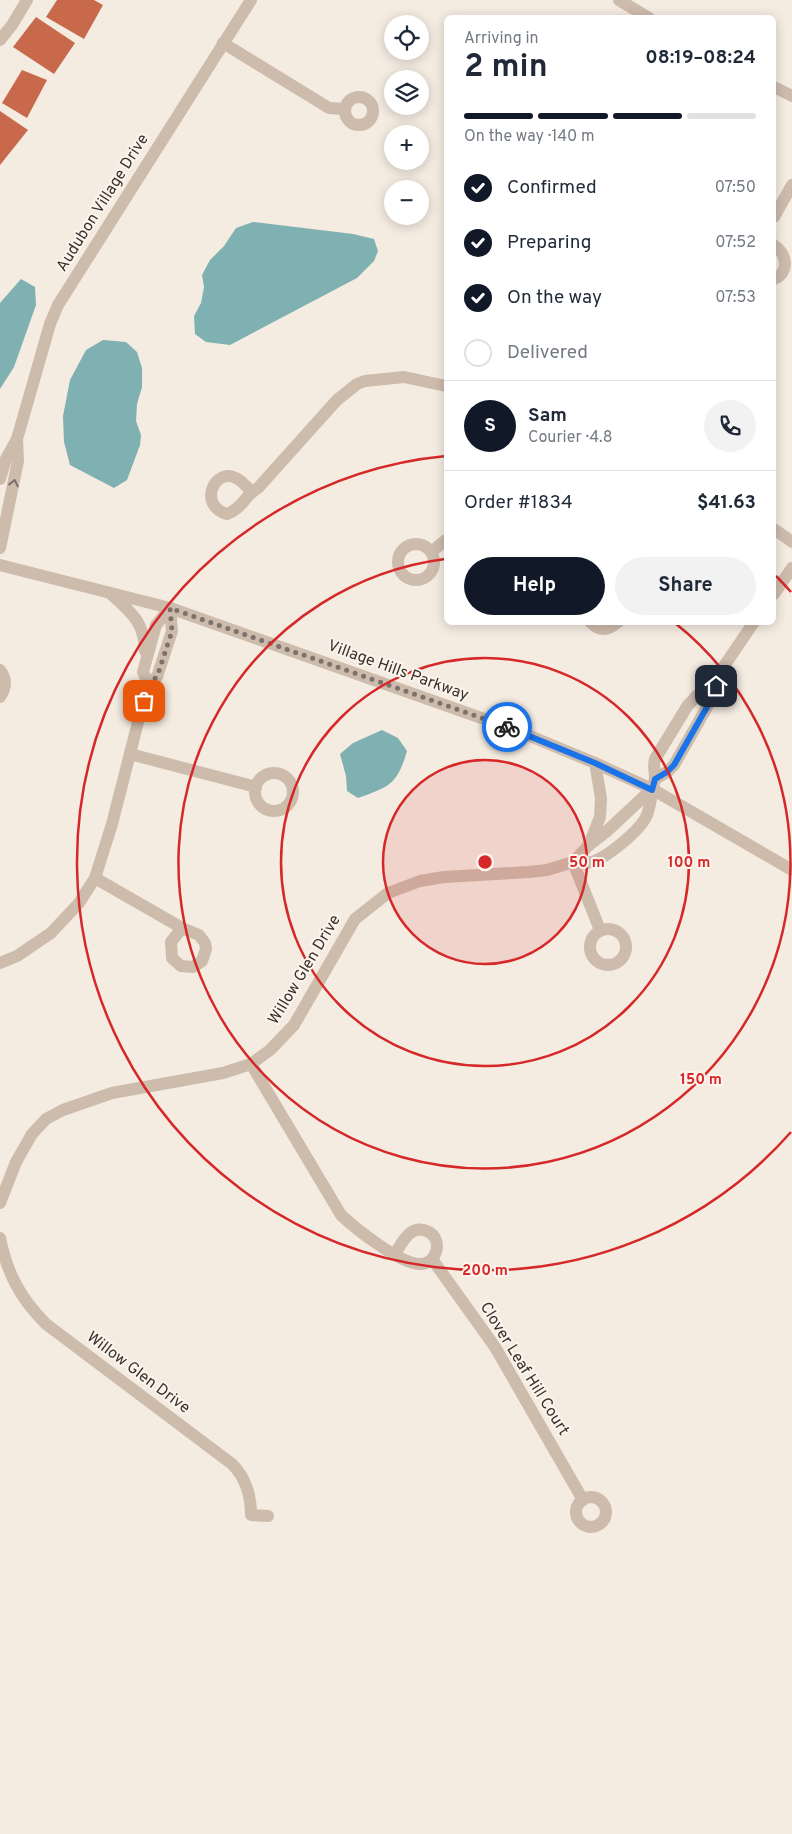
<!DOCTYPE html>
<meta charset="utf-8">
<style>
body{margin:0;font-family:Overpass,sans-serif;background:#f2f2f3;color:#1f2937;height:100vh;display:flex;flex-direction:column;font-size:19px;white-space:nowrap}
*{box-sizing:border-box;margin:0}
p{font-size:16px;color:#747a83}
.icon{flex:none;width:28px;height:28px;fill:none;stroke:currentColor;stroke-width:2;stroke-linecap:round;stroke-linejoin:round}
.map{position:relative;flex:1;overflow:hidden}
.side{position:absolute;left:444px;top:15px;width:332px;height:610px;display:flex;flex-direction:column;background:#fff;border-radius:8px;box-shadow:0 2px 12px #0003}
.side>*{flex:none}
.controls{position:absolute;left:384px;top:15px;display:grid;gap:10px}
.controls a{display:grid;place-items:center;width:45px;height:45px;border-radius:50%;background:#fff;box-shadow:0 2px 12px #0003;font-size:25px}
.pin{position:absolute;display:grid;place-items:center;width:42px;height:42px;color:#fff;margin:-21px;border-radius:10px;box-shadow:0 2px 8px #0006}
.courier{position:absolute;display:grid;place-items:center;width:50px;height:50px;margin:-25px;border:4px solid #1a73e8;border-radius:50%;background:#fff;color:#222;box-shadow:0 1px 6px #0007}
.summary em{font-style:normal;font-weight:700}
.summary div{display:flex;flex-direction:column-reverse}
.summary{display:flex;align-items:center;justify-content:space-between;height:85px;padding:0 20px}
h1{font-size:32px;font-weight:700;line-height:38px}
.bar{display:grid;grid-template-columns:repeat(4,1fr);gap:8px 5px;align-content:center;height:60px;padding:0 20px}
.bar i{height:6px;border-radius:4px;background:#e0e1e3}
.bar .selected{background:#111827}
.bar p{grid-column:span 4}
.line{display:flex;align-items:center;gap:12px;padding:0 20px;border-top:1px solid #e0e1e3}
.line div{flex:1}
.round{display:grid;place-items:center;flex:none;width:52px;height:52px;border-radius:26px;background:#f2f2f3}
ol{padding:0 20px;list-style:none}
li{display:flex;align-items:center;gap:15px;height:55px}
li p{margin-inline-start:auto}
li .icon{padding:5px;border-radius:50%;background:#111827;color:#fff;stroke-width:4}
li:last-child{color:#747a83}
li i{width:28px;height:28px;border:2px solid #e0e1e3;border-radius:50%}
.action{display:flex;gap:10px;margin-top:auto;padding:10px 20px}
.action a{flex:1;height:58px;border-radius:30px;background:#111827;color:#fff;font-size:20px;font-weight:700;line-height:58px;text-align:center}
.action a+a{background:#f2f2f3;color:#1f2937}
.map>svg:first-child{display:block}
.water{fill:#7fb0b2}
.building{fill:#c8694b}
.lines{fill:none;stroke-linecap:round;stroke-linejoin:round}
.minor{stroke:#cdbbac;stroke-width:12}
.oneway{stroke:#7d6f65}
.done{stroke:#7c716b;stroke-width:5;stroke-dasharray:0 9}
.route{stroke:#1a73e8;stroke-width:6}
.ring{fill:none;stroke:#d62828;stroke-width:2.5}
.labels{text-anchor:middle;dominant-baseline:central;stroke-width:4;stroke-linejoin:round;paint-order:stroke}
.street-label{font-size:16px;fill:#3b302b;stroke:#fbf5ee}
.centre{fill:#d62828;stroke:#fbf5ee;stroke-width:2.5}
.ring-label{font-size:15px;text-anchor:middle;font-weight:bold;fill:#d62828;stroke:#fbf5ee;stroke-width:4;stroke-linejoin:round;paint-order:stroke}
</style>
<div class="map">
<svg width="792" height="1834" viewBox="0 0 792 1834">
<rect width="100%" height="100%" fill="#f4ebe1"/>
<g class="water">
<path d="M253,222L353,234L374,239L378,251L374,261L357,278L230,345L206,342L195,334L194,316L201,303L204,287L202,275L210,260L224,246L236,228Z"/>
<path d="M21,279L35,287L36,305L14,367L0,389V303Z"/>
<path d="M103,340L126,342L137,352L142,368V387L137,404L136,421L141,435L140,445L127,480L114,488L70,465L64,442L63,416L70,380L86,350Z"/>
<path d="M382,730L398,738L407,751C397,785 389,787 358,798L347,791L346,776L340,754L353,743Z"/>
</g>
<g class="building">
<path d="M57,0H94L103,5L84,39L46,17Z"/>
<path d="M36,17L75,43L54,74L13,47Z"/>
<path d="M22,70L47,80L27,118L2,103Z"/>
<path d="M0,111L28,130L0,165Z"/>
</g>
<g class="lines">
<g class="minor">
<path d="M619,0L649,18"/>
<path d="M0,40L12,25L27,0"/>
<path d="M223,43L329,108L345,109"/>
<path d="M774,87L792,96"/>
<circle cx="359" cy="111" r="14"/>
<path d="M774,217L792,185"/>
<path d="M774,245C787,253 790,273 774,279"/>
<path d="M0,479L6,459L17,439L50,324L58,305L251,0"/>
<path d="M251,491C247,487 242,481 236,478C215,467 197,505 227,514C243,508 245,495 258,488L337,400L357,384L365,381L404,377L446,386"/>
<path d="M774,529L792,542"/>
<circle cx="416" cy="562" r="18"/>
<path d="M0,548L18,461L17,439"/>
<path d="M431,552L446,540"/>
<path d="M0,565L170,608L518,731L595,763L652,789L792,870"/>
<path d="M111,594C131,612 145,623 145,651"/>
<path d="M774,594L792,568"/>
<path d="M590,622C599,631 608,631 618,622"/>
<path d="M0,670C7,679 6,688 0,697"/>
<path d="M148,683L157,677L172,631L170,608"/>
<path d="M130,754L256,787"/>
<circle cx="274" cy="792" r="19"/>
<path d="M655,779L667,772L674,765L711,700L719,675"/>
<path d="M589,845L600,817L601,798L595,763"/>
<path d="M95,878L182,928L199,935L205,943L206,949L202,961L193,967L181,966L172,958L171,942L182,928"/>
<circle cx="608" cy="947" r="18"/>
<path d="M600,930L573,862C578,863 584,864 588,863C605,860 644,828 648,812C650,806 654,783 655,778C655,771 653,766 655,759L688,705L720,672L754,622"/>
<path d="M0,963L17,956L51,933L79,903L95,878L112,824L148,683L143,672L156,625L170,608"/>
<path d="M251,1064L341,1215C356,1229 399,1263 419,1264C436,1265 444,1241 429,1232C411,1223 403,1241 395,1254"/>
<path d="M0,1203L16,1162L32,1134L46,1119L63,1110L112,1093L223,1073L251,1064L270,1050L294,1025L355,919L388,893L420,881L444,877L529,872L547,870L573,862L589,845L606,832L652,789"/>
<path d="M0,1238C7,1273 20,1298 46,1324L232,1464C246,1478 251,1495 251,1515L268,1516"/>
<path d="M432,1259L495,1347L583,1500"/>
<circle cx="591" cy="1512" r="15"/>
</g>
</g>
<defs><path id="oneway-chevron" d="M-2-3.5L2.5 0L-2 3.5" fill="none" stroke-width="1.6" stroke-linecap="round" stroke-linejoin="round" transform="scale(1.25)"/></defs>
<use class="oneway" href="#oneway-chevron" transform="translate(14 483) rotate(-78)"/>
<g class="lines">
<path class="done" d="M144,701L148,683L157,677L172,631L170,608L507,727"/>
<path class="route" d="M507,727L595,763L652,790L655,779L667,772L674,765L711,700L716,686"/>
</g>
<circle cx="485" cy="862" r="102" fill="#d62828" fill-opacity=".12"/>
<g class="ring">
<circle cx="485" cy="862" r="102"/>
<circle cx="485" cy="862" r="204"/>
<path d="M675 623A306 306 0 1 1 445 559"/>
<path d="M791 1132A408 408 0 1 1 446 456M776 576A408 408 0 0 1 791 592"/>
</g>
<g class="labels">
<g class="street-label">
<text transform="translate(103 203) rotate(-58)">Audubon Village Drive</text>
<text transform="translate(398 671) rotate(20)">Village Hills Parkway</text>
<text transform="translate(305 970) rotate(-59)">Willow Glen Drive</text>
<text transform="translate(524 1369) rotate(58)">Clover Leaf Hill Court</text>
<text transform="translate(138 1373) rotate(37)">Willow Glen Drive</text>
</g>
</g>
<circle cx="485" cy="862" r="8" class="centre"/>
<g class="ring-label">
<text x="587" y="867">50 m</text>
<text x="689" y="867">100 m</text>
<text x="701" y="1084">150 m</text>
<text x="485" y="1275">200 m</text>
</g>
</svg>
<div class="controls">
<a><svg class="icon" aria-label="locate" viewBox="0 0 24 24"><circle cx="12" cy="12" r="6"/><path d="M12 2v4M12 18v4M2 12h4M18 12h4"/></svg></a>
<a><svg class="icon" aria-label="layers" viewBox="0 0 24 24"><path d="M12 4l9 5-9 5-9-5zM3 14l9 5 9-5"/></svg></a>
<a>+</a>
<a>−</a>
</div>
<div class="pin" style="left:144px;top:701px;background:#ea580c"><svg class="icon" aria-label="bag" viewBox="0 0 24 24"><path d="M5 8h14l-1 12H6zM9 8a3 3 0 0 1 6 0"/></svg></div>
<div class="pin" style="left:716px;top:686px;background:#1f2937"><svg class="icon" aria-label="home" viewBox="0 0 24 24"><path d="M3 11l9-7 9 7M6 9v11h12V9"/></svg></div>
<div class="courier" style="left:507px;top:727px"><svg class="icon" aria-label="bike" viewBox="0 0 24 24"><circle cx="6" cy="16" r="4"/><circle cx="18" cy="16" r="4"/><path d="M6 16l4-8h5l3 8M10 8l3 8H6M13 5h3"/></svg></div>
<section class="side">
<div class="summary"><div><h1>2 min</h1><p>Arriving in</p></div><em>08:19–08:24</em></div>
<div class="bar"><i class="selected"></i><i class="selected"></i><i class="selected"></i><i></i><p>On the way · 140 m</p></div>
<ol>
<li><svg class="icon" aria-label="check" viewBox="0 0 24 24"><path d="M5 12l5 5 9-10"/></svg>Confirmed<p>07:50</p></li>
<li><svg class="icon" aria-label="check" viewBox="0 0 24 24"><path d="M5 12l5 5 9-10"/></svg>Preparing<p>07:52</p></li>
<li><svg class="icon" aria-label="check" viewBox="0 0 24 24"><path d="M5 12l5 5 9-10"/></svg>On the way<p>07:53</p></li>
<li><i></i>Delivered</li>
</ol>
<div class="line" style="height:90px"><b class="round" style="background:#111827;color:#fff">S</b><div><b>Sam</b><p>Courier · 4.8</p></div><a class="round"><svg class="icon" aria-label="phone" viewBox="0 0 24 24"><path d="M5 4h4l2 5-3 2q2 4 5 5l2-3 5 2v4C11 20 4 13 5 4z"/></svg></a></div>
<div class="line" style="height:65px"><div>Order #1834</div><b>$41.63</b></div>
<div class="action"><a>Help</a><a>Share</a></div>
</section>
</div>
